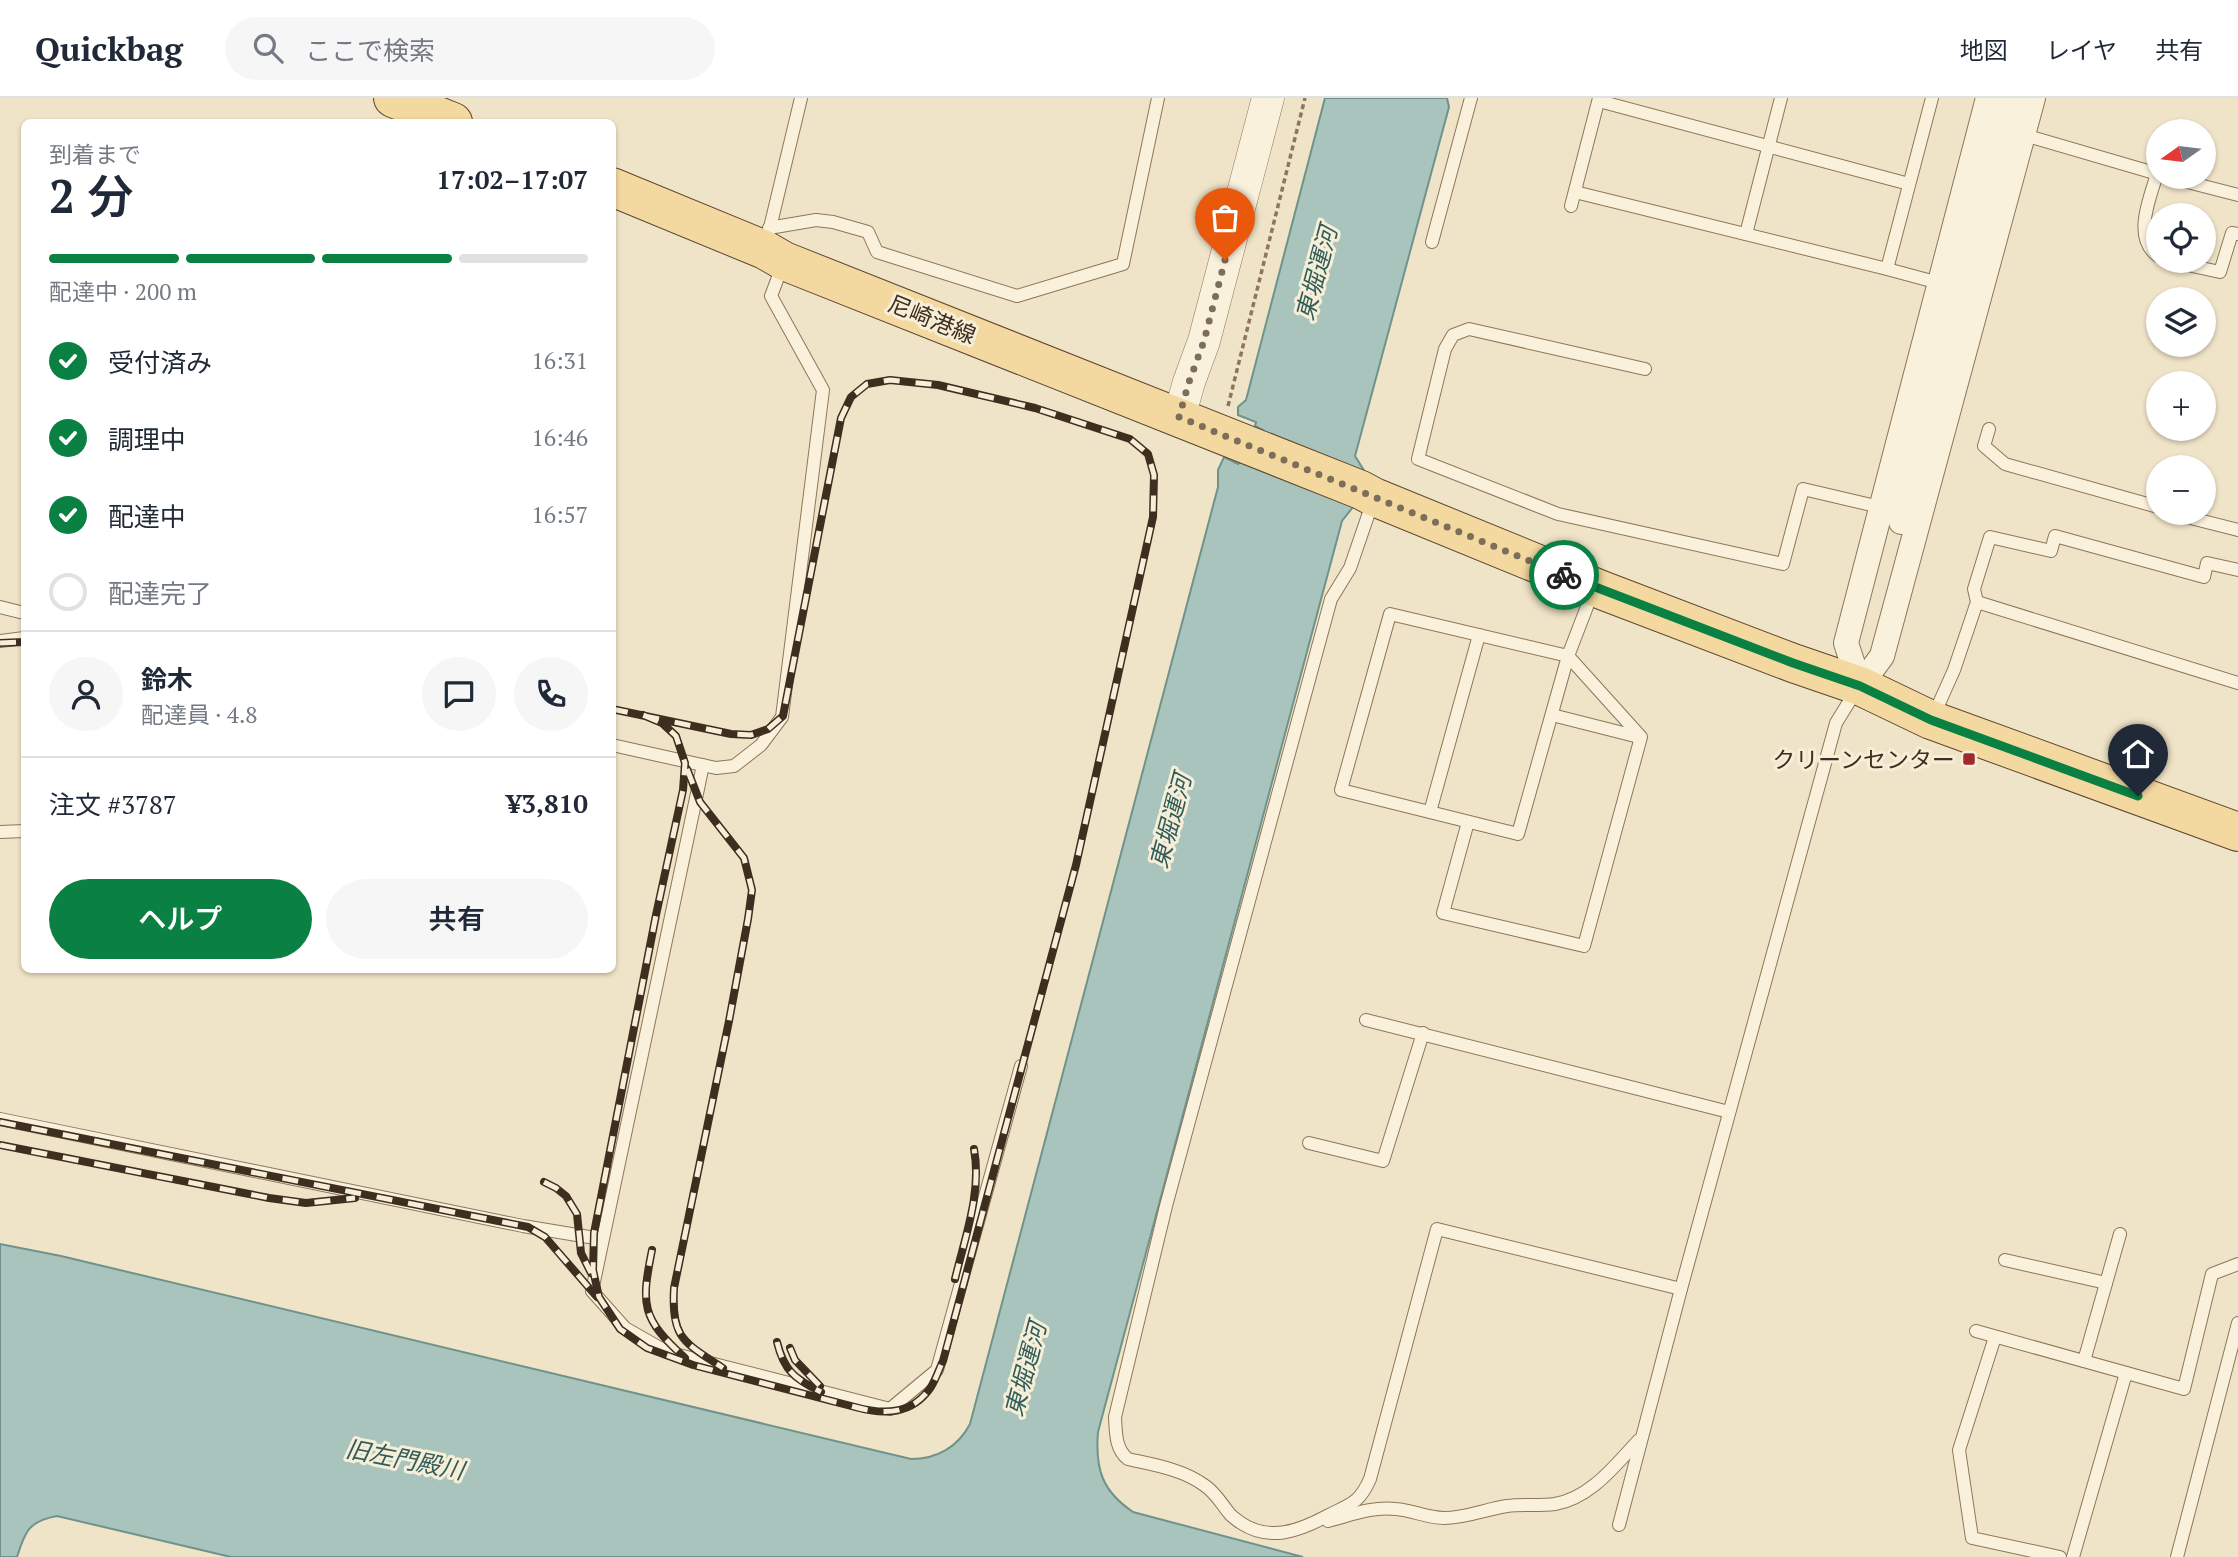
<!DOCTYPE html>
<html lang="ja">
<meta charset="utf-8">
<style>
body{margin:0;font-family:"PT Serif","Noto Sans JP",serif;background:#f6f6f7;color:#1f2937;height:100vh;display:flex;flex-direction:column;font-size:26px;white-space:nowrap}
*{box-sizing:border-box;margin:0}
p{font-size:23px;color:#747a83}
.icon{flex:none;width:38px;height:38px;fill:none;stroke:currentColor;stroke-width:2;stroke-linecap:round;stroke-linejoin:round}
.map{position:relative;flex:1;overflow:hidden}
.sheet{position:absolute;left:21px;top:21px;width:595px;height:854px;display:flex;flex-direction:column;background:#fff;border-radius:10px;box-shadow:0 2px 5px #0004}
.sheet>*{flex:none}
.needle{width:46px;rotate:256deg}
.fabs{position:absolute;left:2146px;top:21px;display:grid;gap:14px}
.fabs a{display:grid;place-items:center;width:70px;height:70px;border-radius:50%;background:#fff;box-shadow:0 2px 5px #0004;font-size:35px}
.pin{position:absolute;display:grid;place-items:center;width:60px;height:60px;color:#fff;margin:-72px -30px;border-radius:50% 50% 50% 0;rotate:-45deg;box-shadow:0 0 7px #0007}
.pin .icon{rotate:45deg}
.courier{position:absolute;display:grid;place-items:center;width:70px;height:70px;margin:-35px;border:5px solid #0b8043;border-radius:50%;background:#fff;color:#222;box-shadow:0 2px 9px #0007}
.headline em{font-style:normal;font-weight:600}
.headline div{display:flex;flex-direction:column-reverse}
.headline{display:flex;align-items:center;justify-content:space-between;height:119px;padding:0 28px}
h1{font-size:46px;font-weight:600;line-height:52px}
.bar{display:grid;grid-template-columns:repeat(4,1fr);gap:10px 7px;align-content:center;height:84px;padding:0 28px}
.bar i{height:9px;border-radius:5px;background:#e0e1e3}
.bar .on{background:#0b8043}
.bar p{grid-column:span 4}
.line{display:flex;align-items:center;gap:18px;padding:0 28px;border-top:2px solid #e0e1e3}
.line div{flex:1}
.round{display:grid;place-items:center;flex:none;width:74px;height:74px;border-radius:37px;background:#f6f6f7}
ol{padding:0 28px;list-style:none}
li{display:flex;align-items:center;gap:21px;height:77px}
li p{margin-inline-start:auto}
li .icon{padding:7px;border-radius:50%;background:#0b8043;color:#fff;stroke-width:4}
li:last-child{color:#747a83}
li i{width:38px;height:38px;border:4px solid #e0e1e3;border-radius:50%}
.button{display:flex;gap:14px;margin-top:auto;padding:14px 28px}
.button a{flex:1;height:80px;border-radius:42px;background:#0b8043;color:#fff;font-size:28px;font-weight:600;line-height:80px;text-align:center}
.button a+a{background:#f6f6f7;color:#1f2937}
header{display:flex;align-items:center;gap:42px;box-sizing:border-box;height:98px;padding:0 35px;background:#fff;border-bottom:2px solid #e0e1e3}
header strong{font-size:33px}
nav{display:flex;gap:38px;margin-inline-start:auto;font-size:24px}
.search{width:490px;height:63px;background:#f6f6f7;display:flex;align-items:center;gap:18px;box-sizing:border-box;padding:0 24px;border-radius:38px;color:#747a83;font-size:26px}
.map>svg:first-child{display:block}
.water{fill:#a9c4bc;stroke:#6f938a;stroke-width:2}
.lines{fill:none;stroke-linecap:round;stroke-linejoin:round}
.service-casing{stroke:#8d765c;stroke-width:14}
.minor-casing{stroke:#8d765c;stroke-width:26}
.tertiary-casing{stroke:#8d765c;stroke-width:33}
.primary-casing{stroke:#5b4430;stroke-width:40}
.path{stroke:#8d765c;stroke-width:3.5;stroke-dasharray:5 3.5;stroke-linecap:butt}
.service{stroke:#faf1dc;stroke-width:12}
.minor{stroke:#faf1dc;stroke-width:24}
.tertiary{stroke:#faf1dc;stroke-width:32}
.primary{stroke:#f3d9a0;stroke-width:38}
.rail-casing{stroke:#3d2e20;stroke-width:8}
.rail{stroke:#f7eed8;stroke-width:5;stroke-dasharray:16;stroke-linecap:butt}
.done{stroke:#7c6e5b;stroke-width:7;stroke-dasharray:0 12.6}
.route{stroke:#0b8043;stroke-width:9}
.poi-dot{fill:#9e2a2b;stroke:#f7eed8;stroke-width:2.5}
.labels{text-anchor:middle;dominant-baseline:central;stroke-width:6;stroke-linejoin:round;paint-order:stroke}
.street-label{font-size:23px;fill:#3d2e20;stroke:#f7eed8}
.poi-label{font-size:23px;fill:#3d2e20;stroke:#f7eed8;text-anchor:end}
.water-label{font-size:24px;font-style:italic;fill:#2f5d5a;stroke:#f7eed8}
</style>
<header>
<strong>Quickbag</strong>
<div class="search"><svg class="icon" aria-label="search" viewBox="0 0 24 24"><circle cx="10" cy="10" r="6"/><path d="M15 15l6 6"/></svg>ここで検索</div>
<nav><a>地図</a><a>レイヤ</a><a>共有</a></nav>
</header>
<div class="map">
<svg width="2238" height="1459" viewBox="0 0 2238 1459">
<rect width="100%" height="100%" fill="#f0e4c8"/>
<path class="water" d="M1325,0H1447L1449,9L1355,358L1365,374L1353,409L1342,423L1098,1334C1095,1371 1102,1393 1133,1414L1303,1459H231L57,1418C29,1423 25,1433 17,1459H0V1146L61,1158L911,1361C937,1361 958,1349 970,1326L1218,389V372L1224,359L1238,366L1240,364L1249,367L1263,332L1255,328L1256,324L1238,317V309L1246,302Z"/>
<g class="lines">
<g class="service-casing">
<g id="service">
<path d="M1599,3L1909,86"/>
<path d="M2024,37L2158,76"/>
<path d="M2157,76C2150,100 2132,140 2158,158"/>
<path d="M2168,79L2238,97"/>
<path d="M1575,94L1887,171L1932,0"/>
<path d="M1571,108L1599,0"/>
<path d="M769,130L816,122L833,124L868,134L877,154L1017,198L1123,166L1158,0"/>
<path d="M1746,136L1781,0"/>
<path d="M768,138L801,0"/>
<path d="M1432,144L1471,0"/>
<path d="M2169,163L2220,174L2232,135L2238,136"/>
<path d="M1887,171L1939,185"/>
<path d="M1645,271L1469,231L1453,237L1445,251L1418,361L1558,416L1783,466L1803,391L1880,409"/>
<path d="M1989,331L1984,348L2005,366L2158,409"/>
<path d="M1373,403L1350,470L1331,501L1166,1108L1115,1319C1116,1334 1115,1351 1128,1361C1154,1367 1182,1371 1204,1387C1215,1394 1221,1405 1229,1415C1232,1419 1237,1422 1241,1425C1270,1444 1299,1433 1327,1418C1350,1406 1359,1406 1370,1381L1437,1131L1681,1191"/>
<path d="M2171,415L2238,432"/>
<path d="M1977,504L2238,585"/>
<path d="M0,509L24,515"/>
<path d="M0,543L24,540"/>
<path d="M1552,617L1639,639"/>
<path d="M1933,619L1954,572L1977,504L1974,491L1990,439L2051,453L2055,438L2204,479L2207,465L2238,472"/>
<path d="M612,647L716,670L734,668L761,647L782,619L823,292L771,198L783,166"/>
<path d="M703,667L592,1193L625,1230L667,1254L890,1311L937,1272L1021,968"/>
<path d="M1430,714L1479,537"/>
<path d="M1468,724L1443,815L1584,848L1641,639L1568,558L1390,516L1341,692L1518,736L1568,558L1593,493"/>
<path d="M0,734L24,733"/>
<path d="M1366,922L1729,1014"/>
<path d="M0,1021L523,1128L601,1141"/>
<path d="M1309,1045L1383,1063L1423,935"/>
<path d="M2005,1162L2106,1185"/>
<path d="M1976,1233L2184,1291L2212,1176L2238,1166"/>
<path d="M1995,1239L1959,1352L1972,1440L2060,1459"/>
<path d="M2084,1263L2120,1136"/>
<path d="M1328,1423C1351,1417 1373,1408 1396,1411C1412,1412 1427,1420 1444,1420C1466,1420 1486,1411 1507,1408C1523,1406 1539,1408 1555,1406C1591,1400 1616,1366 1639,1342"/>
<path d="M1619,1427L1681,1191L1836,625L1857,591"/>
<path d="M2073,1459L2126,1275"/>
<path d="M2177,1459L2238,1225"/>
</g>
</g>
<g class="minor-casing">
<g id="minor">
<path d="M1901,424L1951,230"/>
<path d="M1860,588L1882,558L2033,0"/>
<path d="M1860,588L1846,545L1988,0"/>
</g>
</g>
<g class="tertiary-casing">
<g id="tertiary">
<path d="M1951,230L2014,0"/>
<path d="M1179,319L1189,284L1204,243L1268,0"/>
</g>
</g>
<g class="primary-casing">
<g id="primary">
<path d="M393,0L453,24"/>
<path d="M612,89L765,152L784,163L1361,392L1374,399L1604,493L1793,565L1860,588L1931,622L2238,734"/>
</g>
</g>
<path class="path" d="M1228,308L1305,0"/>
<use href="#service" class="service"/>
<use href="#minor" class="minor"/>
<use href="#tertiary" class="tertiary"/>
<use href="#primary" class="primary"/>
<g class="rail-casing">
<g id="rail">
<path d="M0,545L24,544"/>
<path d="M612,611L731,636L751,637L768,631L783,618L841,320L851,299L867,286L890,282L938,287L1035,310L1130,341L1148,356L1154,377L1153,419L1076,767L943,1263C939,1271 936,1281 931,1289C912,1317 884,1317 855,1309L693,1267L647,1250L620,1231L599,1199L593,1172L594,1135L656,817L683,692L685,665L676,638L662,625L643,617"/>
<path d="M687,671L700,704L744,760L752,792L748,821L729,923L674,1190C671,1241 684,1244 723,1270"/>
<path d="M0,1024L528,1129L545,1139L597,1199"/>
<path d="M0,1047L269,1100L306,1105L355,1100"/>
<path d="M544,1084L556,1090L566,1098L577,1116L581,1155L591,1175"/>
<path d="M652,1152C641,1207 641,1220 685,1260"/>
<path d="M955,1181C965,1139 982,1094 974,1051"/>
<path d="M777,1244C784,1273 795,1281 821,1294"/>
<path d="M790,1250L795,1262L820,1288"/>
</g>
</g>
<use href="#rail" class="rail"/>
</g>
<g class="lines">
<path class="done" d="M1225,162L1204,243L1189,284L1179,319L1564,477"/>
<path class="route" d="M1564,477L1793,565L1860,588L1931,622L2138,698"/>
</g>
<rect class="poi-dot" x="1962" y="654" width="14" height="14" rx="3.5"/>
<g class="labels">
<g class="street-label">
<text transform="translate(932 221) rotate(22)">尼崎港線</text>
</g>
<g class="poi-label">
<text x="1955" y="661">クリーンセンター</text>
</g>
<g class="water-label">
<text transform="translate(1316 175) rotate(-75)">東堀運河</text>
<text transform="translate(1170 723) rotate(-75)">東堀運河</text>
<text transform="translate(1025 1271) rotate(-75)">東堀運河</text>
<text transform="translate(405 1361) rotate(11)">旧左門殿川</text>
</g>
</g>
</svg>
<div class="fabs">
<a><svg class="needle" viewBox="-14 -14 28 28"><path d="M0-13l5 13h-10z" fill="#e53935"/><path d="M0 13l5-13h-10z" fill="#747a83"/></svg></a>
<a><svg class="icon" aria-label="locate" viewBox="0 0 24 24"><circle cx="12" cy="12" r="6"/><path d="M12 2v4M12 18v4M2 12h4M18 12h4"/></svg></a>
<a><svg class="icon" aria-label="layers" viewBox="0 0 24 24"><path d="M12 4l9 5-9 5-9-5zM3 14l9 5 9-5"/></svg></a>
<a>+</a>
<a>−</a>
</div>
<div class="pin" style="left:1225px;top:162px;background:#ea580c"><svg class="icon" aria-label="bag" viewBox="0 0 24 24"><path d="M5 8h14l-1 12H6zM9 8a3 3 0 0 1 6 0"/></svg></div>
<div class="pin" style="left:2138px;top:698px;background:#1f2937"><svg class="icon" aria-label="home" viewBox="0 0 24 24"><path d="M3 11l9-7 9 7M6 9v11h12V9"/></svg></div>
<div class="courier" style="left:1564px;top:477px"><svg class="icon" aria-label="bike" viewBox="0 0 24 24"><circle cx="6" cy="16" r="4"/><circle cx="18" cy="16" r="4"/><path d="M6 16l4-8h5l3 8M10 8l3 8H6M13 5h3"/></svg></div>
<section class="sheet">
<div class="headline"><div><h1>2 分</h1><p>到着まで</p></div><em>17:02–17:07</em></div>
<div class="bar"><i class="on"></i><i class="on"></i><i class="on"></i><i></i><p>配達中 · 200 m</p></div>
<ol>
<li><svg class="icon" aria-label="check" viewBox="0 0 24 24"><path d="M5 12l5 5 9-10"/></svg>受付済み<p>16:31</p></li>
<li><svg class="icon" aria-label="check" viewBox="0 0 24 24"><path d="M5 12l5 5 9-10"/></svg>調理中<p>16:46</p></li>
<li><svg class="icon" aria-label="check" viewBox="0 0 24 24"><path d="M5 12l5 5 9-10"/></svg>配達中<p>16:57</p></li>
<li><i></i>配達完了</li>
</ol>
<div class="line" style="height:126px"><a class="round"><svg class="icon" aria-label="person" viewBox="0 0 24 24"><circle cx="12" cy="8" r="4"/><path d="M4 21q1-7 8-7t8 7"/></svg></a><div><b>鈴木</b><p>配達員 · 4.8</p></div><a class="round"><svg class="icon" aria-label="chat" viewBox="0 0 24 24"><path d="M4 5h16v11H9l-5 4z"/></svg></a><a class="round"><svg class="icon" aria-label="phone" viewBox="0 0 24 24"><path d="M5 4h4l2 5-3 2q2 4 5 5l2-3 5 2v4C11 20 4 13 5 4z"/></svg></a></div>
<div class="line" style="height:91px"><div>注文 #3787</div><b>¥3,810</b></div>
<div class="button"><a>ヘルプ</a><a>共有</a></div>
</section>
</div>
